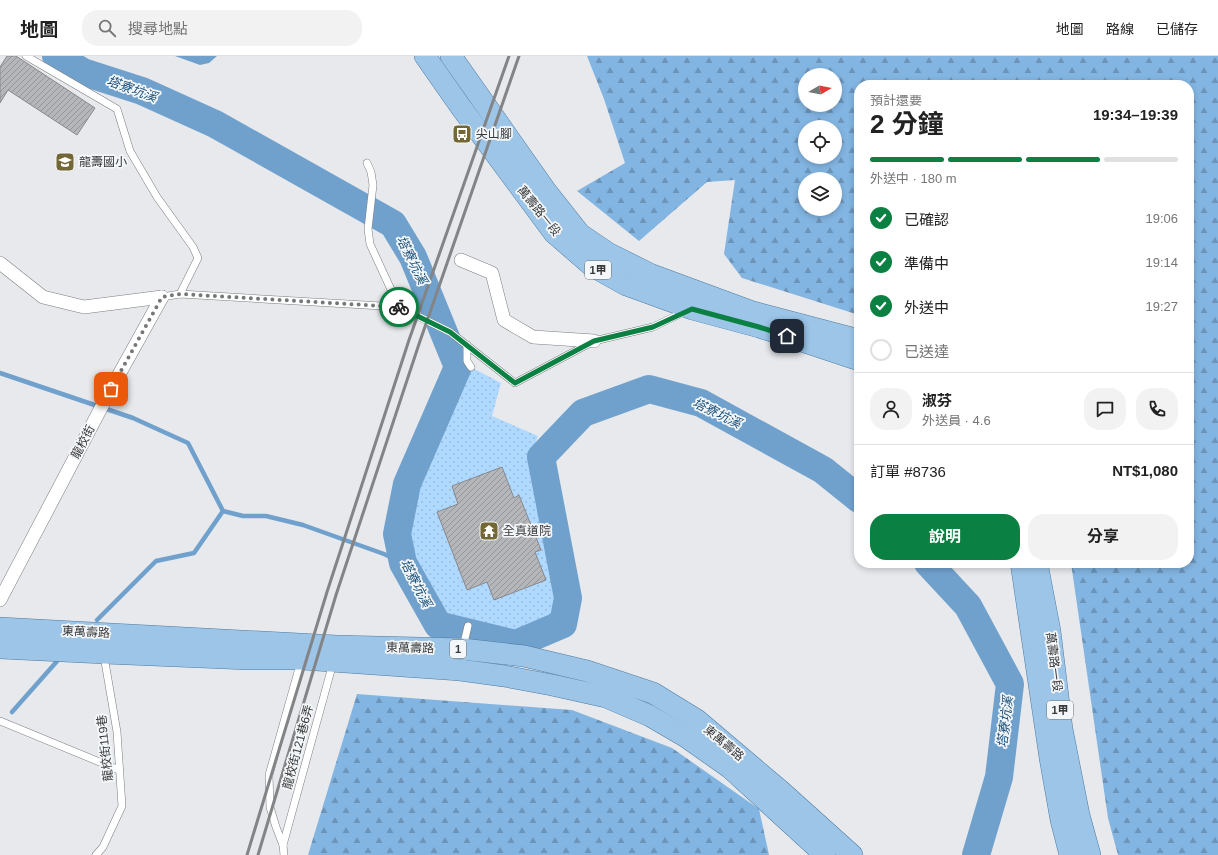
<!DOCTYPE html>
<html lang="zh-TW">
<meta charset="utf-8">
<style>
body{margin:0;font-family:Arial,"Noto Sans TC",sans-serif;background:#f2f2f2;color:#222;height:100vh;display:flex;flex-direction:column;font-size:15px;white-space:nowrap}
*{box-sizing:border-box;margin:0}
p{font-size:13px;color:#767676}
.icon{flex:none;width:22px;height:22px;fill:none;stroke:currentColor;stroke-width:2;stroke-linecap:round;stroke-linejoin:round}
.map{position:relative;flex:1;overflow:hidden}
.side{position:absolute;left:854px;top:24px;width:340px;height:488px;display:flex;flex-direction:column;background:#fff;border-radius:16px;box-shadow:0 2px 6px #0003}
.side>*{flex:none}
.needle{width:26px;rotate:80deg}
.tools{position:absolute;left:798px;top:12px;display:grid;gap:8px}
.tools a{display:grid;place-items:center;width:44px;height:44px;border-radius:50%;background:#fff;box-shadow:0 2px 6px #0003;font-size:20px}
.pin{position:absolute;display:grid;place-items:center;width:34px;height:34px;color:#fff;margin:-17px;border-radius:8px;box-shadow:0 2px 6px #0006}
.courier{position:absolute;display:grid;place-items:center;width:40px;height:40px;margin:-20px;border:3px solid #0b8043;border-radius:50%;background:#fff;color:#222;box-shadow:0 1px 5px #0007}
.overview em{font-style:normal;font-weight:700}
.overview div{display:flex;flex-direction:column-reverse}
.overview{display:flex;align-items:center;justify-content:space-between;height:68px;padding:0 16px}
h1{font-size:26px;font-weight:700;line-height:30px}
.bar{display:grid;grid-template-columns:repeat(4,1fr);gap:6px 4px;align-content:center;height:48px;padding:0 16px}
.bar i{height:5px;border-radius:3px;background:#e0e0e0}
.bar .active{background:#0b8043}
.bar p{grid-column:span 4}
.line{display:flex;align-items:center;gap:10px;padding:0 16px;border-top:1px solid #e0e0e0}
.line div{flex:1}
.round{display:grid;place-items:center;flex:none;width:42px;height:42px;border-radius:16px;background:#f2f2f2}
ol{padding:0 16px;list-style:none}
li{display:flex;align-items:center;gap:12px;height:44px}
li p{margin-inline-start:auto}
li .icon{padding:4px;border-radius:50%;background:#0b8043;color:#fff;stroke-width:4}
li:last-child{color:#767676}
li i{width:22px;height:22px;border:2px solid #e0e0e0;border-radius:50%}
.primary-button{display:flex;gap:8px;margin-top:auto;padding:8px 16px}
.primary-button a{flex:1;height:46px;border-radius:16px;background:#0b8043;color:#fff;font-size:16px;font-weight:700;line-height:46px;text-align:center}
.primary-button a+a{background:#f2f2f2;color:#222}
header{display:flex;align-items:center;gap:24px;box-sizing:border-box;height:56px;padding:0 20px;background:#fff;border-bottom:1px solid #e0e0e0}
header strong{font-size:19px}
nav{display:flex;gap:22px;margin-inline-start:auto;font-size:14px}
.search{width:280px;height:36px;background:#f2f2f2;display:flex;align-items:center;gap:10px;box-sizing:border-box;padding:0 14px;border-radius:16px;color:#767676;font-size:15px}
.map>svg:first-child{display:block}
.grass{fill:url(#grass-dots)}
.forest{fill:url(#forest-firs);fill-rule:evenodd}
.water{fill:#70a1cd}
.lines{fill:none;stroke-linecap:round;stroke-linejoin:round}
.stream{stroke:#70a1cd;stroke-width:4.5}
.river{stroke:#70a1cd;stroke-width:28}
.building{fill:url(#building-hatch);stroke:#87898c}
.service-casing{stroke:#7b7e80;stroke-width:8}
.minor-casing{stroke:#7b7e80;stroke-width:14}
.primary-casing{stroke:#4e7ba1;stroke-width:22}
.service{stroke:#fff;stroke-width:7}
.minor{stroke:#fff;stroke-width:13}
.primary{stroke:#9cc5e8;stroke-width:21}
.rail{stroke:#838486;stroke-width:3}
.done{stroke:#757778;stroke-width:4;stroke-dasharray:0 7.2}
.route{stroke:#0b8043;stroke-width:5}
.labels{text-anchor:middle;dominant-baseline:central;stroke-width:3.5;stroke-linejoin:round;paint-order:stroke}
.shield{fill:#f4f7f9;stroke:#707273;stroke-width:1}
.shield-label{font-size:11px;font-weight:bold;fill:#38393a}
.poi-label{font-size:12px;fill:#38393a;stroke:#f4f7f9;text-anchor:start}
.street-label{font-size:12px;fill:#38393a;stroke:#f4f7f9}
.water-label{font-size:13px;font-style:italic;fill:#19507b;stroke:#f4f7f9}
</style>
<header>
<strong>地圖</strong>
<div class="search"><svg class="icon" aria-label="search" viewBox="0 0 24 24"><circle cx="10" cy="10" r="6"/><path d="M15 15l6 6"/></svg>搜尋地點</div>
<nav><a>地圖</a><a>路線</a><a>已儲存</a></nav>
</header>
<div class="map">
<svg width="1218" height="799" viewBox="0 0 1218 799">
<defs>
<pattern id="grass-dots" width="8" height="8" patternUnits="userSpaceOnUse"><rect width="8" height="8" fill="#afd9ff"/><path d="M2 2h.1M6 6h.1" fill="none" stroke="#97bbdb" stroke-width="1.8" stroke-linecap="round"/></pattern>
<pattern id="forest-firs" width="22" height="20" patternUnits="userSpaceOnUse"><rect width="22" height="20" fill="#83b5e2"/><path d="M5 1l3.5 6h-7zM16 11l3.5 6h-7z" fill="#6c94b8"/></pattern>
<pattern id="building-hatch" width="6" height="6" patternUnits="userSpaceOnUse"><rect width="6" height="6" fill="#b4b6b9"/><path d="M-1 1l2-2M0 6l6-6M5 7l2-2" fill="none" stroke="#939597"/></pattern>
</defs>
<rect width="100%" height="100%" fill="#e7e9ec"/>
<path class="grass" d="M465,308L501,327L492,360L538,380L531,399L557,536L554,563L517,579L447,566L415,513L406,486L412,433Z"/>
<g class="forest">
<path d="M587,0H1218V799H1118L1108,762L1071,507H1189V29H859V259L742,222L724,198L735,124L707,126L639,185L577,135L625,107L604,43ZM805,19H835V49H805ZM805,71H835V101H805ZM805,123H835V153H805Z"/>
<path d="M357,638L572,654L672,692L759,753L769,799H308Z"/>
</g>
<path class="water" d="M175,0H217L209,7L200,9Z"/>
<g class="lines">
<g class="stream">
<path d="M0,317L133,362L188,387L223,455L243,460H266L303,469L384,498L403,507"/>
<path d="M97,564L156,505L194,497L223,455"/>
<path d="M12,656L59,603"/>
</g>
<g class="river">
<path d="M56,0L83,16L142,35L215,68L393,168L413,201L458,311L407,428L397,478L403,507L438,569L516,588L563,568L568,542L541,401L583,357L649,333L701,347L823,414L859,443"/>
<path d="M928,507L968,550L1010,628L999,721L976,799"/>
</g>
</g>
<g class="building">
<path d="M7,0H16L95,52L77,79L8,34L0,47V11Z"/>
<path d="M502,411L514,442L519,439L541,494L535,496L546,524L494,544L487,526L467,534L437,456L458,448L452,430Z"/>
</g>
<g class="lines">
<g class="service-casing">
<g id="service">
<path d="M26,0L117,53L130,95L157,141L193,191L198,202L180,238"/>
<path d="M367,107L371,116L373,129L368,173L370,188L399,251"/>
<path d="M162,241L180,238L399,251L450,276L515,327L594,285L653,271L686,255"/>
<path d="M467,289V305L471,311"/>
<path d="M463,591L468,570"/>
<path d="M0,665L119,714"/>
<path d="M283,789L276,771L270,751L269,719L301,605"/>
<path d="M96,799L103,791L122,750L117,676L104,600"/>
<path d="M284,799L283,789L333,607"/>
</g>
</g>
<g class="minor-casing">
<g id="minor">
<path d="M461,204L492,217L504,264L533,281L594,285"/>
<path d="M0,207L43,241L84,251L162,241"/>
<path d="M0,544L111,333L162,241"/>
</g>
</g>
<g class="primary-casing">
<g id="primary">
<path d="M425,0L460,50L554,177L592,210L626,229L692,253L759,271L859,304"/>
<path d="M451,0L546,135L580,178L608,197L650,218L753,256L859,284"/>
<path d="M1021,507L1050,702L1061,764L1070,799"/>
<path d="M1037,507L1050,575L1062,673L1079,759L1090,799"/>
<path d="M0,572L337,590L462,593L524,600L587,615L653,637L697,664L782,736L852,799"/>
<path d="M0,592L104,597L248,603H302L460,614L504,620L552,629L606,641L650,660L686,681L730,712L825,799"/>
</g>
</g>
<use href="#service" class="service"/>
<use href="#minor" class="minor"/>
<use href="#primary" class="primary"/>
<g class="rail">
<path d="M247,799L327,536L409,284L509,0"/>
<path d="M258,799L336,539L419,288L519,0"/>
</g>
</g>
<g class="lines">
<path class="done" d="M111,333L162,241L180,238L399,251"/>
<path class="route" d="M399,251L450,276L515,327L594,285L653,271L692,253L759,271L787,280"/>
</g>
<defs>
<g id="bus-square" transform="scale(1)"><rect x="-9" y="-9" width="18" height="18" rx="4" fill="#736734" stroke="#f4f7f9"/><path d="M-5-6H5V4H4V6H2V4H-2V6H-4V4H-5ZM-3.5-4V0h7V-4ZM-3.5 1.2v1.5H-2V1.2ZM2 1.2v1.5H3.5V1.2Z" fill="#fff"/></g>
<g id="school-square" transform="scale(1)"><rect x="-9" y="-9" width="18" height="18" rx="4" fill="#736734" stroke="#f4f7f9"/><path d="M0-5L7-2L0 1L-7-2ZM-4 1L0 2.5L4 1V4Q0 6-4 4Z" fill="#fff"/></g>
<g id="temple-square" transform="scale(1)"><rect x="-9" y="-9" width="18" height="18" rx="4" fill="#736734" stroke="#f4f7f9"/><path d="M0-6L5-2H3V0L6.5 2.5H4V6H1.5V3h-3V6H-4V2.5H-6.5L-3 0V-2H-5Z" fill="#fff"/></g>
</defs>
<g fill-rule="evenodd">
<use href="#bus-square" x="462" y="78"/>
<use href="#school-square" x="65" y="106"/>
<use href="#temple-square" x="489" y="475"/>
</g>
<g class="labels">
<g class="shield">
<rect x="585" y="205" width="26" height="18" rx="3"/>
<rect x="450" y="584" width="16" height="18" rx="3"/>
<rect x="1047" y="645" width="26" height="18" rx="3"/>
</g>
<g class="shield-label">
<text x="598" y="214">1甲</text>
<text x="458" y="593">1</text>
<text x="1060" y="654">1甲</text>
</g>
<g class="poi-label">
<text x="476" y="78">尖山腳</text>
<text x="79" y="106">龍壽國小</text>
<text x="503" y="475">全真道院</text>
</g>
<g class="street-label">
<text transform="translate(539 155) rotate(51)">萬壽路一段</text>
<text transform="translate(83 386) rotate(-62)">龍校街</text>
<text transform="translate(86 576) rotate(3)">東萬壽路</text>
<text transform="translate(410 592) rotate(1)">東萬壽路</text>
<text transform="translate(1054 606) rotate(83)">萬壽路一段</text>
<text transform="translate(724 687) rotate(40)">東萬壽路</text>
<text transform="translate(298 691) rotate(-75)">龍校街121巷6弄</text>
<text transform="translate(105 692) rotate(-96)">龍校街119巷</text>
</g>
<g class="water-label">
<text transform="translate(132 33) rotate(20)">塔寮坑溪</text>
<text transform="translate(412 204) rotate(64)">塔寮坑溪</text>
<text transform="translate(717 357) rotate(26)">塔寮坑溪</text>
<text transform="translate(416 527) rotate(63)">塔寮坑溪</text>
<text transform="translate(1005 666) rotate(-83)">塔寮坑溪</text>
</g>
</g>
</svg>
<div class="tools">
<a><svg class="needle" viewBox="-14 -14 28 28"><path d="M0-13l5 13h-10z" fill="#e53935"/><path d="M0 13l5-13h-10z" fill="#767676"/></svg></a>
<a><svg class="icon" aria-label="locate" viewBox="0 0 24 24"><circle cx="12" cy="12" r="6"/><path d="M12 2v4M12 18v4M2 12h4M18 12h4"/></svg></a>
<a><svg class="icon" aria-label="layers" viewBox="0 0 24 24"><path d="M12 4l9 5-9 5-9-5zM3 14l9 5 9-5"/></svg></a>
</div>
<div class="pin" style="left:111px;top:333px;background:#ea580c"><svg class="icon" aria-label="bag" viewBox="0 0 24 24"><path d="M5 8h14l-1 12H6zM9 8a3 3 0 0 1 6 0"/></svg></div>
<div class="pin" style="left:787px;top:280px;background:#1f2937"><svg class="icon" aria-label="home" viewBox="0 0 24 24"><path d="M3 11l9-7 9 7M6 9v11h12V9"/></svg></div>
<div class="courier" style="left:399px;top:251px"><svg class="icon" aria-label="bike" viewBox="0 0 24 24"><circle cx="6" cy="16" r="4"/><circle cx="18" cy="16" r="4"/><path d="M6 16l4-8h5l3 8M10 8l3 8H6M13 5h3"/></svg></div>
<section class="side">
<div class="overview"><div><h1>2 分鐘</h1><p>預計還要</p></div><em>19:34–19:39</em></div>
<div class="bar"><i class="active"></i><i class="active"></i><i class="active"></i><i></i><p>外送中 · 180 m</p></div>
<ol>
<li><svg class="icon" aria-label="check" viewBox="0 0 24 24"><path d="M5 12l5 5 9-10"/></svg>已確認<p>19:06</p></li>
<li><svg class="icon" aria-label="check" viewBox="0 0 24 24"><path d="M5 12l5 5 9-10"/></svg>準備中<p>19:14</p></li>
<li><svg class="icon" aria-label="check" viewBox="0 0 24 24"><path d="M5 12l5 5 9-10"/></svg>外送中<p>19:27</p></li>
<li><i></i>已送達</li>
</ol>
<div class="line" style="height:72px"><a class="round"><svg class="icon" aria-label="person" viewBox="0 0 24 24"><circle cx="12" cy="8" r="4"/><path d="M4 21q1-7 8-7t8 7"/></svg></a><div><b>淑芬</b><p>外送員 · 4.6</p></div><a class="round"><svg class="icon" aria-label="chat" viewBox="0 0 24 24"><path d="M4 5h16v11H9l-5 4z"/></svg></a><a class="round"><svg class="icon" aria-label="phone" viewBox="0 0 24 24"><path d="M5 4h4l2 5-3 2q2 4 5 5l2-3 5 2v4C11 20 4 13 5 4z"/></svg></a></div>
<div class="line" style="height:52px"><div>訂單 #8736</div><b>NT$1,080</b></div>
<div class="primary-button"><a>說明</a><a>分享</a></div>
</section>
</div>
